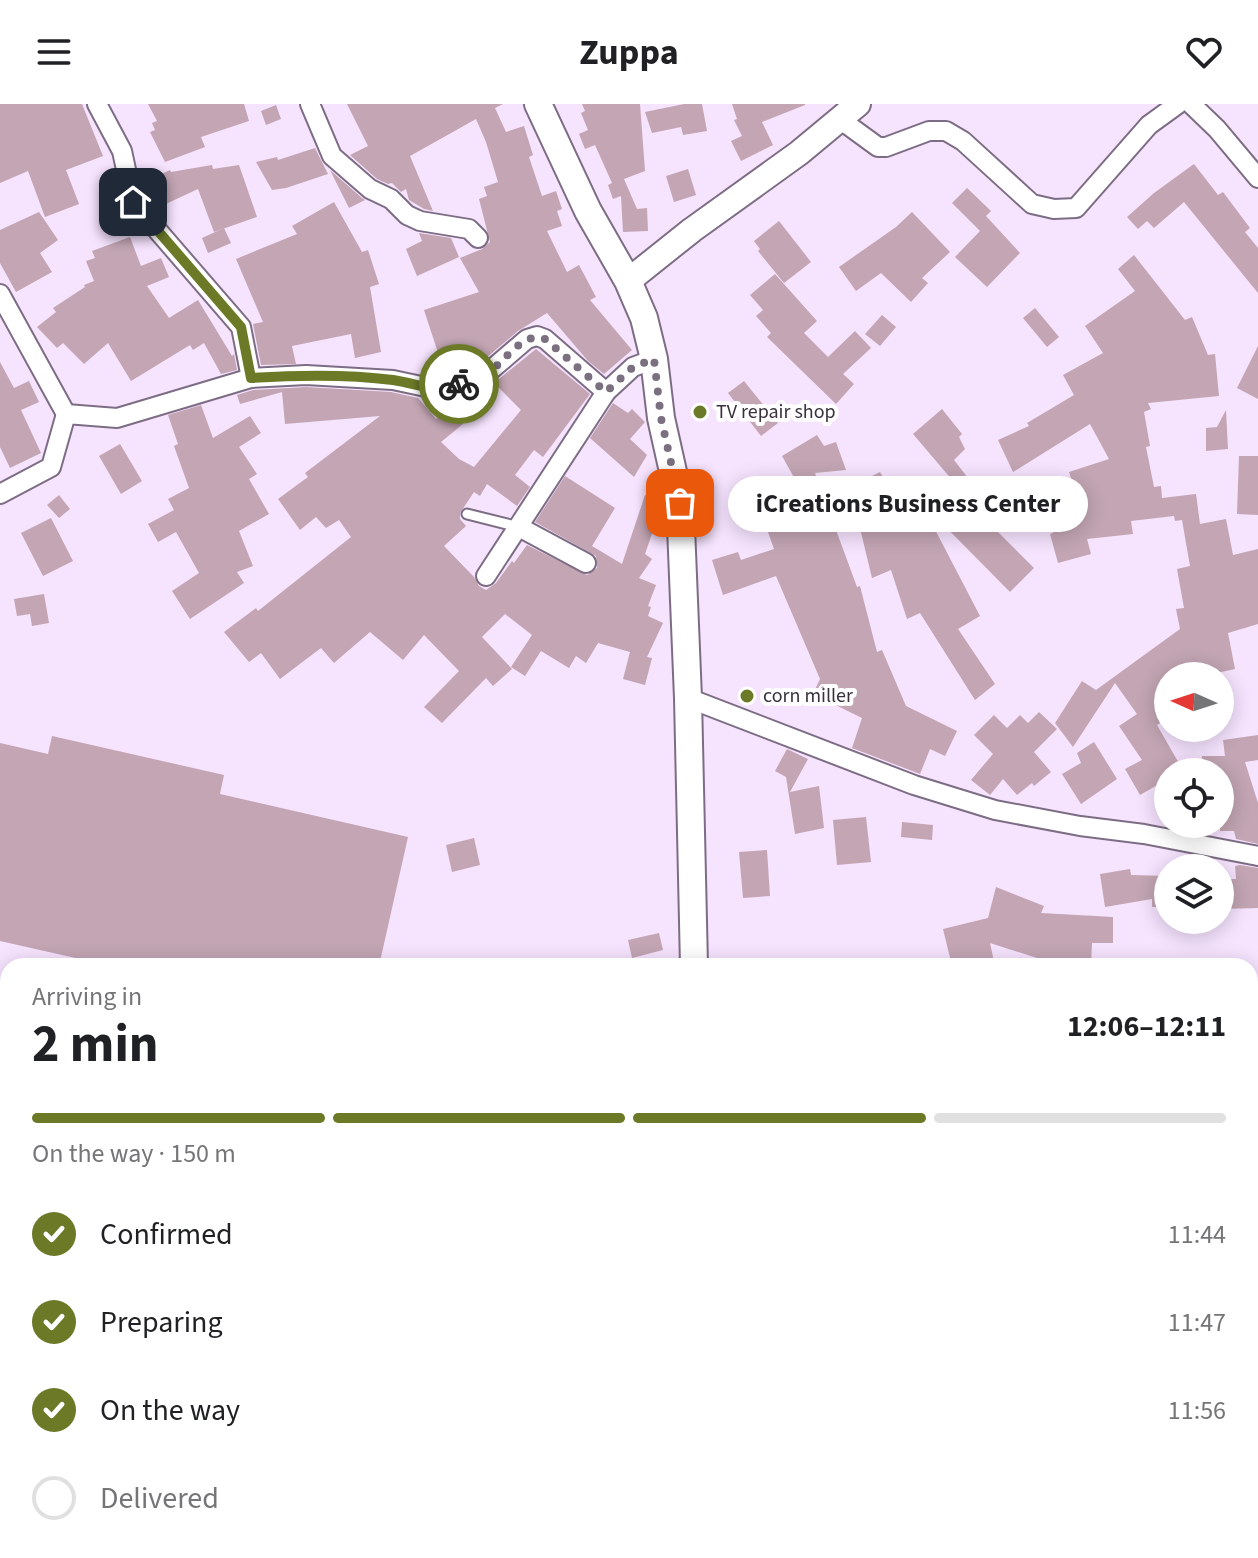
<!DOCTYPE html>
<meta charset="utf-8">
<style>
body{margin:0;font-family:"Source Sans 3",sans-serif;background:#f2f2f2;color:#202124;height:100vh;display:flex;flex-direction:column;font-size:30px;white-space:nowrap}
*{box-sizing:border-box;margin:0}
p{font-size:26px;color:#757577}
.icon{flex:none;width:44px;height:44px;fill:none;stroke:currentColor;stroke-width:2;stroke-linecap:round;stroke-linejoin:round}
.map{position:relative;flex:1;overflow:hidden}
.panel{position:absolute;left:0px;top:854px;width:1258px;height:600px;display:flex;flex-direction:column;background:#fff;border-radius:24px 24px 0 0;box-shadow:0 4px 20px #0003}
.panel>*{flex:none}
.needle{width:52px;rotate:273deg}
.fabs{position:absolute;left:1154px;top:558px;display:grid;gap:16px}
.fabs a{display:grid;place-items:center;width:80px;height:80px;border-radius:50%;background:#fff;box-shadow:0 4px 20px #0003;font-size:40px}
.pin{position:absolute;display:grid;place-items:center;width:68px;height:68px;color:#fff;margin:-34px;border-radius:16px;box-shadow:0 4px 12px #0006}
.courier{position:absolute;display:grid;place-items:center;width:80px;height:80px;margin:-40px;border:6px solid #6c7a28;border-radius:50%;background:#fff;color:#222;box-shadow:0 2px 10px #0007}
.bubble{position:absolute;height:56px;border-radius:28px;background:#fff;box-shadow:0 4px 20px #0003;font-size:26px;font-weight:700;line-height:56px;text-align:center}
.overview em{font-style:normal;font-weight:700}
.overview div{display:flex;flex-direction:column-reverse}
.overview{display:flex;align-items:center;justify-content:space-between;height:136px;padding:0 32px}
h1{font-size:52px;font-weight:700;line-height:60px}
.bar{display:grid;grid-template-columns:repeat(4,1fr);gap:12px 8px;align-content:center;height:96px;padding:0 32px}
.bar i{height:10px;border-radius:6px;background:#e0e0e0}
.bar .active{background:#6c7a28}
.bar p{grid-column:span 4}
ol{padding:0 32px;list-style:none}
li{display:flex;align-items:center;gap:24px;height:88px}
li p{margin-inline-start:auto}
li .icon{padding:8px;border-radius:50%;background:#6c7a28;color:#fff;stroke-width:4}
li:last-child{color:#757577}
li i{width:44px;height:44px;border:4px solid #e0e0e0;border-radius:50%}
header{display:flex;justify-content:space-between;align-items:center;height:104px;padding:0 32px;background:#fff;font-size:36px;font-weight:700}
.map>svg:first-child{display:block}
.building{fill:#c3a5b3}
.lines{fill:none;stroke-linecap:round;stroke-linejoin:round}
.service-casing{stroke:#7d6d84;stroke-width:13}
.minor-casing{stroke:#7d6d84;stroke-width:22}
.tertiary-casing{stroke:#7d6d84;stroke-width:28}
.secondary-casing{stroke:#7d6d84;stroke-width:30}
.service{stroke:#fff;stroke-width:9}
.minor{stroke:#fff;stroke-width:18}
.tertiary{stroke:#fff;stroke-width:24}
.secondary{stroke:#fff;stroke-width:26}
.done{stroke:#7b7080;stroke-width:8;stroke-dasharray:0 14.4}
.route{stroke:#6c7a28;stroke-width:10}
.poi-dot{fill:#6c7a28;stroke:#fff;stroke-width:3}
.labels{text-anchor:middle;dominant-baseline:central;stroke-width:8;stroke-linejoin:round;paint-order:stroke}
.poi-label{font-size:20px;fill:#39323c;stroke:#fff;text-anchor:start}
</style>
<header><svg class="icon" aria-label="menu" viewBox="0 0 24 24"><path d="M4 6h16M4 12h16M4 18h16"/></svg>Zuppa<svg class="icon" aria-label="heart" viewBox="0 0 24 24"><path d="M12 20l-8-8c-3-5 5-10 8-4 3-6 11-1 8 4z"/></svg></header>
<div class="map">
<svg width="1258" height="1454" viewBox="0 0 1258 1454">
<rect width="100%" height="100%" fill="#f6e3fe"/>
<g class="building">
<path d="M0,0H82L103,52L66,66L79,100L45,113L28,67L0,79Z"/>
<path d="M148,0H244L249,17L201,33L205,43L165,58L150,28L155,26L152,19L157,17Z"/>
<path d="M347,0H503L495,4L506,28L524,22L533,51L529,53L542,92L556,87L562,105L557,107L562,122L547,127L567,168L579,161L596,193L590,196L632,246L604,270L588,257L547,209L518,227L479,260L457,268L455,263L444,267L424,206L479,188L460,154L482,145L490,138L479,95L487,92L484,83L498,78L486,38L476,15L410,52L433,107L424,105L409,96L406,85L401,88L392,79L388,80L377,75L350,51L368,42Z"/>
<path d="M582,0H640L645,67L624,75L637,105L647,104L648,127L623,128L621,92L613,95L608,81L612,79L595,41L585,45L579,30L588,26L581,9L585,7Z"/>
<path d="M684,0H702L707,27L683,31L681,23L652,29L645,8Z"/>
<path d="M732,0H805V1L762,18L773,41L741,57L731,37L742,32L734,16L737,15Z"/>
<path d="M276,1L281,15L266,21L261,7Z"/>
<path d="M315,44L328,70L286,84L272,86L256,58L277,53L278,56Z"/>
<path d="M1194,60L1218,91L1223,88L1250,124L1245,128L1258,144V189L1184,98L1154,124L1147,117L1138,125L1127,113L1154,89Z"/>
<path d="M212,61L213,65L239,61L257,113L214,128L198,85L155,105L144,92L141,79L170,66L171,68Z"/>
<path d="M688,65L696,91L674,98L666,72Z"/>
<path d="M330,66L362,94L365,96L349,104Z"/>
<path d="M967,84L991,107L986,112L1020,149L987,183L955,153L980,127L952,99Z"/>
<path d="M334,98L362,148L368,146L379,180L370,183L381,248L355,254L351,230L292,242L296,260L261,261L253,220L263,218L236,155L297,130L292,122Z"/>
<path d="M39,108L58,136L40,149L52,168L16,188L0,159V126Z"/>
<path d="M912,108L950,148L922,174L928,179L911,198L881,169L856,187L839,163L896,123Z"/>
<path d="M779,117L811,158L784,179L758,147L760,145L754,137Z"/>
<path d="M224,124L231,139L208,149L202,134Z"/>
<path d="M419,129L451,134L459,153L417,172L406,145L422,137Z"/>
<path d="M130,133L141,162L161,154L169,173L147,182L169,214L198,196L232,252L234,250L237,266L221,270L204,239L193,246L190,241L131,277L108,239L84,260L63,239L57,244L37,223L56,208L53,204L85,183L84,181L94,177L86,157L95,154L92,147Z"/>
<path d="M1134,151L1185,216L1192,213L1208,251L1215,250L1219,292L1148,299L1151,305L1144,308L1150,342L1146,343L1154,383L1161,382L1162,394L1196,390L1200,420L1226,415L1233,451L1258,445V520L1228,529L1235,565L1203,572H1168V614L1157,621L1184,668H1168V675L1140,691L1125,665L1142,656L1119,622L1137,610L1115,579L1073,643L1055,619L1082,577L1096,586L1180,525L1176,505L1184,504L1177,465L1190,462L1182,416L1175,417L1174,412L1131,417L1133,430L1087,435L1091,450L1058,459L1050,430L1053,429L1047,406L1078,397L1069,368L1109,355L1090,320L1013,368L998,336L1029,322L1027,319L1074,291L1063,271L1103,249L1085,222L1135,187L1118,165Z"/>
<path d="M775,170L817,217L804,229L828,253L855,227L871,244L843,270L854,280L836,300L767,233L771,229L756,212L763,206L750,191Z"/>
<path d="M1035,204L1059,233L1047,243L1023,214Z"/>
<path d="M882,211L896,223L880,242L865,230Z"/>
<path d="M1258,242V295L1237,284Z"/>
<path d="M536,245L590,290L543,353L534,346L515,371L530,383L517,402L487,380L480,392L474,388L460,409V415L466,422L444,442L474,473L479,482L486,486L496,479L512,457L514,459L527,441L587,471L597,464L596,452L535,418L565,372L615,404L592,442L622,460L645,391L663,398L645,450L652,455L639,474L656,481L648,502L651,503L648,512L663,519L647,553L652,554L645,581L623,575L630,548L598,539L586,559L576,552L569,564L541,547L525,572L511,563L532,531L505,510L482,533L512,565L493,582L486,574L442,619L424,603L459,567L424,531L403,556L370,528L334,559L321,544L280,575L261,549L249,558L224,528L256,504L258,507L351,433L339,416L326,424L316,413L300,426L278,395L308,373L305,369L380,312L285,320L282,288L240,300L237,291L253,286L306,283L391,288L418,294L436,315L450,304L463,320L441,338L459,355L474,363L521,306L494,279Z"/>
<path d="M0,258L14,284L29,277L39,298L21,306L41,349L10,364L0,343Z"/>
<path d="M744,277L778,319L761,332L728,289Z"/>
<path d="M613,299L628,309L632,305L645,318L630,335L647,351L634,373L590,334Z"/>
<path d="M201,301L213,334L250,312L261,329L239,343L257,370L249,375L269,410L239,427L253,462L237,468L244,479L190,515L172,487L199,469L176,428L158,438L148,420L174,406L168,395L189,384L174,342L178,340L168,311Z"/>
<path d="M942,305L962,330L959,333L965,345L954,356L975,383L965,391L913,330Z"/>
<path d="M1226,306L1228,345L1206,347V324L1217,323Z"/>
<path d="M817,331L824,342L836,338L846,366L815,369L857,483L860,482L877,548L882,546L906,602L957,627L945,652L930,645L920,670L852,644L862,614L813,590L820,575L776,472L723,491L712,456L738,448L741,456L774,445L764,417L772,414L766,398L782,392L778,384L796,377L782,352Z"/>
<path d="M120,340L142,377L121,390L99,352Z"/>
<path d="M1239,352H1258V411L1237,410Z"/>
<path d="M880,368L891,388L904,380L912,392L916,389L980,512L958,525L995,580L975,596L920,509L907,515L891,466L872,474L857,412L870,407L856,380Z"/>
<path d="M945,375L1034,464L1010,488L921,398Z"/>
<path d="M59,391L70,405L59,414L47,401Z"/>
<path d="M51,414L73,457L43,472L21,429Z"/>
<path d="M44,490L49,519L32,522L30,510L17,512L14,495Z"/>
<path d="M1039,608L1057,625L1034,648L1051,668L1034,682L1032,679L1017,691L1003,675L990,691L971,676L993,650L974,631L994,611L1007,624L1020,611L1028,619Z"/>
<path d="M1258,631V656L1245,658L1258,699V740L1236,735L1234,727H1220V668H1202V652H1225L1223,636Z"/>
<path d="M52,632L224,671L220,690L408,733L379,862H111L0,837V639L48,650Z"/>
<path d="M1094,638L1117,675L1081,700L1062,670L1081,659L1077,649Z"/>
<path d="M787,645L808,655L790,688L819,682L824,724L795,730L786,673L775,667Z"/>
<path d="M866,713L871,758L837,761L833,716Z"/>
<path d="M902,718L933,721L932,736L901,733Z"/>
<path d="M474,734L480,761L452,768L446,741Z"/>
<path d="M767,746L770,792L743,794L739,748Z"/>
<path d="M1240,761L1258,764V804L1220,805V775H1236L1235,762Z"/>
<path d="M1130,765L1131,771L1168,772V803H1152V795L1105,803L1100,770Z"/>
<path d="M996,783L1044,802L1041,809L1113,813V839H1092L1091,862H1037V854L990,839L995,862H952L943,825L988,814Z"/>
<path d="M659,829L663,846L632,854L628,836Z"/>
</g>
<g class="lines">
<g class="service-casing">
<g id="service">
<path d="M467,410L519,423"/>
<path d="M662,1454L685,1446"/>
</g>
</g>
<g class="minor-casing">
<g id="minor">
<path d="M97,0L122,47L133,98L241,223L251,274"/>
<path d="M310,0L332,52L370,85L391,95L407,111L420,117L469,125L478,134"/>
<path d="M1191,0L1217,25L1258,74"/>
<path d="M841,16L878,43H886L929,27H946L963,37L1032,100L1054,105L1076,104L1149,21L1178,0"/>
<path d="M0,190L66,310"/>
<path d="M0,390L51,363L66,310L117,314L251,274L306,271L393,276L440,286L485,271L527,235L537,232L545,235L606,288"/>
<path d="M519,423L586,459"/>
<path d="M486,472L606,288L633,263L654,255"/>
<path d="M688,594L914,681L995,706L1080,722L1144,730L1258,752"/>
<path d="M1250,949L1258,948"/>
<path d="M0,1033L8,1035"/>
<path d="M1250,1129H1258"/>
<path d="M1250,1284H1258"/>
<path d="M151,1454V1446"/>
</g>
</g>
<g class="tertiary-casing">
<path id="tertiary" d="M628,177L692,126L799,49L858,0"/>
</g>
<g class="secondary-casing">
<g id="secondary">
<path d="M538,0L588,107L628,177L644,214L654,255L661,314L680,399L688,594L694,862"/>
<path d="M705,1446V1454"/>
</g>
</g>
<use href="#service" class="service"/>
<use href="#minor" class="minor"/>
<use href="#tertiary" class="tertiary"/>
<use href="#secondary" class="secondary"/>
</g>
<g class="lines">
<path class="done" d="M459,280C467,277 476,276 483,272C503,262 521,226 545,235L606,288L633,263L654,255L661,314L680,399"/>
<path class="route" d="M133,98L241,223L251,274C298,271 346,270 393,276C420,280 431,289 459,280"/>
</g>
<g class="poi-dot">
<circle cx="700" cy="308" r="8"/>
<circle cx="747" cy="592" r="8"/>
</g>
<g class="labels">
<g class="poi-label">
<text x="716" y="308">TV repair shop</text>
<text x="763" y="592">corn miller</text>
</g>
</g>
</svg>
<div class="fabs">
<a><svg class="needle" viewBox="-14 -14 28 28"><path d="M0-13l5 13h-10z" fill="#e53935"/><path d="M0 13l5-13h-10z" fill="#757577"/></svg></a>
<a><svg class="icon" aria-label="locate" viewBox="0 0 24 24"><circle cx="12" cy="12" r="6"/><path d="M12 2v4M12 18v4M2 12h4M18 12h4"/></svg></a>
<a><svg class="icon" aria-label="layers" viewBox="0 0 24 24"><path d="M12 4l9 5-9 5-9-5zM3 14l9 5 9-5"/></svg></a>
</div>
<div class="pin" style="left:680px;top:399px;background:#ea580c"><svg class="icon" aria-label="bag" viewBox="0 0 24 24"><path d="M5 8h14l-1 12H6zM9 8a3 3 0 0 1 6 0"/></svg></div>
<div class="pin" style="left:133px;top:98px;background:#1f2937"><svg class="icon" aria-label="home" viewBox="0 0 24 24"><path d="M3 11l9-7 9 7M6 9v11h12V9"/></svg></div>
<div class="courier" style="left:459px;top:280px"><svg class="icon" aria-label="bike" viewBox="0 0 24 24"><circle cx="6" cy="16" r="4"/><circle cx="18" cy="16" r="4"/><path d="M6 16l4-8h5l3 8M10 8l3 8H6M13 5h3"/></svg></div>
<div class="bubble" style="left:728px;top:372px;width:360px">iCreations Business Center</div>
<section class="panel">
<div class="overview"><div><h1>2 min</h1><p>Arriving in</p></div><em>12:06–12:11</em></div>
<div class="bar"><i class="active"></i><i class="active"></i><i class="active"></i><i></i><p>On the way · 150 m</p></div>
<ol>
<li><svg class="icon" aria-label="check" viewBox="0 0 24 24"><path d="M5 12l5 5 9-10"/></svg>Confirmed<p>11:44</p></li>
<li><svg class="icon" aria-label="check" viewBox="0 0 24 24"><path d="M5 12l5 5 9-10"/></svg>Preparing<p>11:47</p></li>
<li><svg class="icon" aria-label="check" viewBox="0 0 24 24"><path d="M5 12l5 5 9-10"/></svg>On the way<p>11:56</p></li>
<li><i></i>Delivered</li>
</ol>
</section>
</div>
